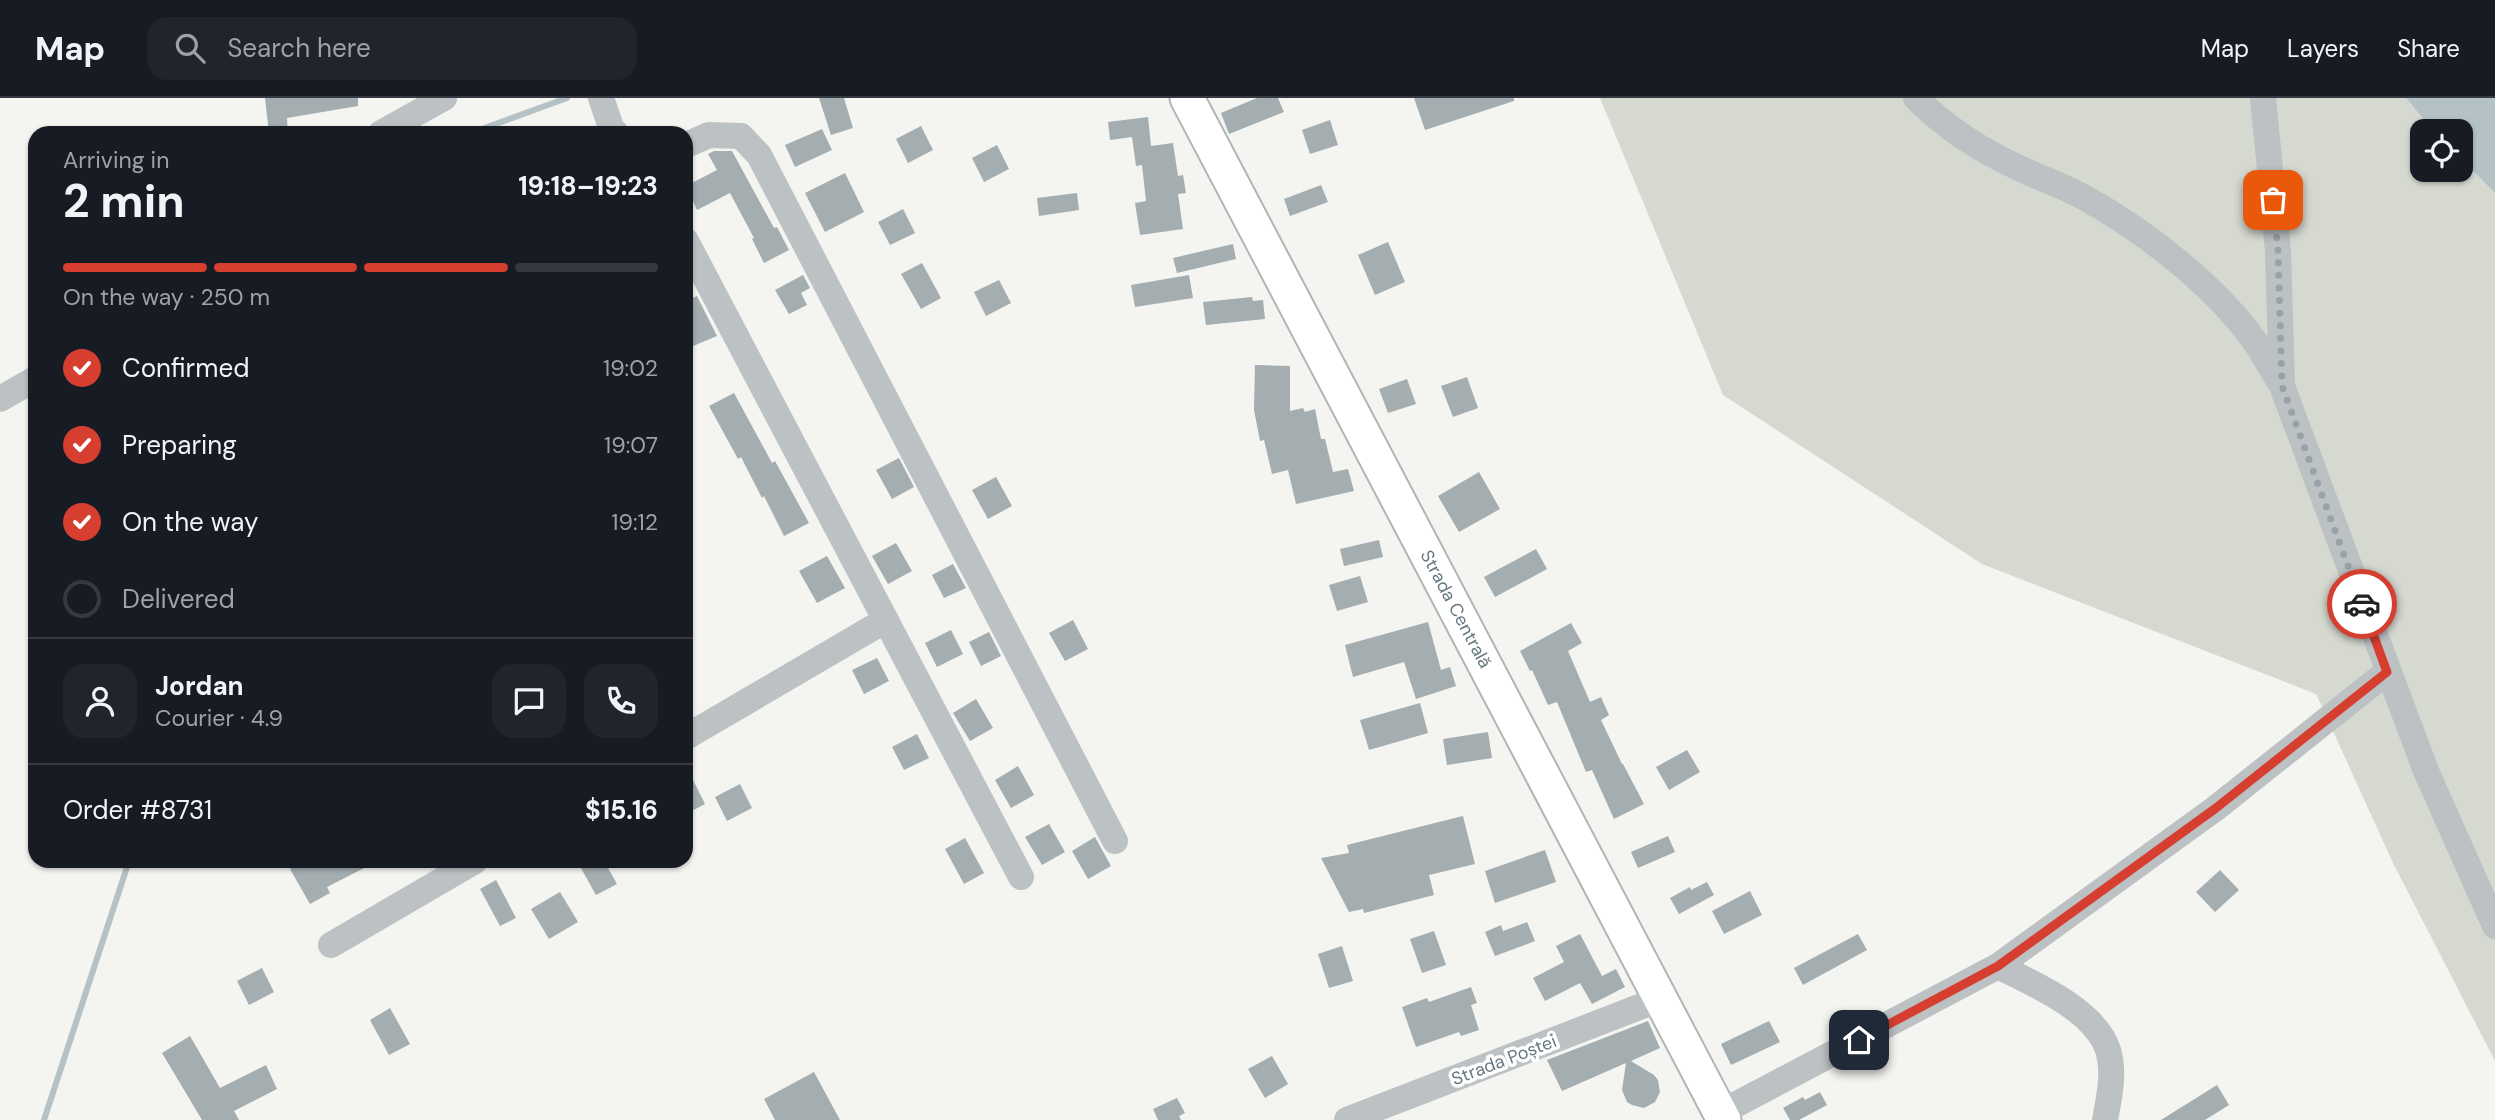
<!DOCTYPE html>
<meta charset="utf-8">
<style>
body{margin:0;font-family:"DM Sans",sans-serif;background:#20242c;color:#f1f3f6;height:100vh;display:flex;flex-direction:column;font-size:26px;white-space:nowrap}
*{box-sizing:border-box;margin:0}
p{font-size:23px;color:#9ea1a6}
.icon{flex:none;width:38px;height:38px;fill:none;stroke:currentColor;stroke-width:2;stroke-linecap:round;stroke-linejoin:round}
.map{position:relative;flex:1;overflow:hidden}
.panel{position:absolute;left:28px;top:28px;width:665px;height:742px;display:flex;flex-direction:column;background:#171b24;border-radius:21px;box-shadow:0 2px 5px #0004}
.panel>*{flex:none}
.fabs{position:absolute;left:2410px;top:21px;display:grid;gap:14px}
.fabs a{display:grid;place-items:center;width:63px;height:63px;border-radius:14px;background:#171b24;box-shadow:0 2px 5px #0004;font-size:35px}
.pin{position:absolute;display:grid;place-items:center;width:60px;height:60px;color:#fff;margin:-30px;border-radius:14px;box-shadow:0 4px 10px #0006}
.courier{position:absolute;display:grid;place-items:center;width:70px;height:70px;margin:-35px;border:5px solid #d63f30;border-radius:50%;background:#fff;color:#222;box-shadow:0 2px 9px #0007}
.headline em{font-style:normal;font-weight:700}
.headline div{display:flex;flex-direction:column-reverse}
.headline{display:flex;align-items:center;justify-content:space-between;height:119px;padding:0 35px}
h1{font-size:46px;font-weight:700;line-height:52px}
.bar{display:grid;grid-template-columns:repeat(4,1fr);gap:10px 7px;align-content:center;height:84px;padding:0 35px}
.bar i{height:9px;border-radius:5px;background:#363941}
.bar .on{background:#d63f30}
.bar p{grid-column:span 4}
.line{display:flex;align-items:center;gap:18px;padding:0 35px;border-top:2px solid #363941}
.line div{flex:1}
.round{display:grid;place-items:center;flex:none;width:74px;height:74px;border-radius:21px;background:#20242c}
ol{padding:0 35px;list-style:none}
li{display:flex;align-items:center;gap:21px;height:77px}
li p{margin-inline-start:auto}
li .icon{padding:7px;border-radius:50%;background:#d63f30;color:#fff;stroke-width:4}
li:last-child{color:#9ea1a6}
li i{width:38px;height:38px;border:4px solid #363941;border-radius:50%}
header{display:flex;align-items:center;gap:42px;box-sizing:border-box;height:98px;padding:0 35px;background:#171b24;border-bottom:2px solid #363941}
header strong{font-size:33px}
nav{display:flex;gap:38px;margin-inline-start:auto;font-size:24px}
.search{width:490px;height:63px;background:#20242c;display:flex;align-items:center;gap:18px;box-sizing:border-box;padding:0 24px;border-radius:21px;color:#9ea1a6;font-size:26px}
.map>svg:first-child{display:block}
.green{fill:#d5d9d0}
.water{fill:#b5c2c5}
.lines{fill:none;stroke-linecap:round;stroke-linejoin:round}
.stream{stroke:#b5c2c5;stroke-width:6}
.building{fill:#a4adb0}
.major-casing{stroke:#b0b5b7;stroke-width:37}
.minor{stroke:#bcc1c3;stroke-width:26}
.major{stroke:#fff;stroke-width:33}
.done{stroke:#98a3a8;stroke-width:7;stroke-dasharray:0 12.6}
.route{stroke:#d63f30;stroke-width:9}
.labels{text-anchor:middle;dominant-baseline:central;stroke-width:7;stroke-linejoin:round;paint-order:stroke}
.street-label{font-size:18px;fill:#667880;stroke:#fff}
</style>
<header>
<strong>Map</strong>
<div class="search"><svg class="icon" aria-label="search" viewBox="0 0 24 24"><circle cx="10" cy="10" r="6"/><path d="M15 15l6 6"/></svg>Search here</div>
<nav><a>Map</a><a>Layers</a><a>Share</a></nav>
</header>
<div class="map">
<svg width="2495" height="1022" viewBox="0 0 2495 1022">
<rect width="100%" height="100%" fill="#f4f4f1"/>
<path class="green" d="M1600,0H2406L2433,33H2422V72H2460L2461,61L2495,95V963L2393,765L2316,596L1982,466L1723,297Z"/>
<path class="water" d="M2406,0H2495V95L2461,61L2460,33H2433Z"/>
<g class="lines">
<g class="stream">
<path d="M471,35L567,0"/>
<path d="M44,1022L129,763"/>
</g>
</g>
<g class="building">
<path d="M265,0H358V8L287,20L288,35H269Z"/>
<path d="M819,0H844L853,30L831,37Z"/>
<path d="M1257,0H1278L1284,14L1229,36L1221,15Z"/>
<path d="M1414,0H1514V3L1425,32Z"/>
<path d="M1148,19L1151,48L1173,45L1178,78L1183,77L1186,95L1178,96L1183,131L1140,137L1135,105L1146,103L1142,67L1136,68L1132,39L1110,42L1108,24Z"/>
<path d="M1330,22L1338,47L1310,56L1302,32Z"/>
<path d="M921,28L933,52L908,65L896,41Z"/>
<path d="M822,31L832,52L795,69L785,47Z"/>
<path d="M997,47L1009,71L984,84L972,60Z"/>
<path d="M714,53H732L774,130L777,129L789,152L764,165L752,141L754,140L730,95L697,112L686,88L717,72L708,56Z"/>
<path d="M845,75L864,114L825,134L805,95Z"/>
<path d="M1321,87L1328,104L1290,118L1284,101Z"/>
<path d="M1077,95L1079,112L1039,118L1037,100Z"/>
<path d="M903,111L915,135L890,147L878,124Z"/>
<path d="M1388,144L1405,184L1375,197L1358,157Z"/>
<path d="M1233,146L1236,161L1177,175L1173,160Z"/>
<path d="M922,165L941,200L921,211L901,176Z"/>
<path d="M803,177L810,190L801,195L807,207L789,216L775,192Z"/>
<path d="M1189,177L1193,200L1135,209L1131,187Z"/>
<path d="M999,182L1011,205L986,218L974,194Z"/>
<path d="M697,198L717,238L686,251V203Z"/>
<path d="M1252,199L1253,203L1263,202L1265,221L1206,227L1203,204Z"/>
<path d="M1255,267L1290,268V313L1303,310L1305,314L1315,311L1321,341H1325L1333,374L1348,371L1354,393L1296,406L1288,372L1272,376L1264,342L1260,343L1254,312Z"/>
<path d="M1467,279L1478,310L1453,319L1441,288Z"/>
<path d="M1407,281L1416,306L1388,315L1379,291Z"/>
<path d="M734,295L772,365L775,363L809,425L784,438L764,398L762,400L741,359L738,361L709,308Z"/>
<path d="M899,360L914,389L892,401L876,372Z"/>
<path d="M1479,374L1500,411L1459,434L1438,398Z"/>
<path d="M996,379L1012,408L988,421L972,392Z"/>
<path d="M1379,442L1383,459L1344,468L1340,451Z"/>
<path d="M896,445L912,473L888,486L872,458Z"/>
<path d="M1536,451L1547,471L1495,499L1484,479Z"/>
<path d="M827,458L845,490L817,505L799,473Z"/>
<path d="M953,466L966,490L944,500L932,477Z"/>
<path d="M1360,478L1368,504L1337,513L1329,487Z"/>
<path d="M1073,522L1088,551L1065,563L1049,535Z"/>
<path d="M1428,524L1441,572L1450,569L1456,588L1416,601L1404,564L1353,579L1345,547Z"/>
<path d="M1571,525L1582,545L1568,553L1590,604L1601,599L1609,617L1601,622L1622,666H1623L1644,706L1614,721L1592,672L1586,674L1557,604L1548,607L1532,572L1530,573L1520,553Z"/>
<path d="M951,532L963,556L937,569L925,545Z"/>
<path d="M989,534L1001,558L981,568L969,544Z"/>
<path d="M877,560L889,583L864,596L852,572Z"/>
<path d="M976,601L993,630L970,643L953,615Z"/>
<path d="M1420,605L1428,635L1369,652L1360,622Z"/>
<path d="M1488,634L1492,660L1447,667L1443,641Z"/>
<path d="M917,636L929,660L904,672L892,649Z"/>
<path d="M1687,652L1700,674L1669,692L1656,669Z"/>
<path d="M686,668L705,706L686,716Z"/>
<path d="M1018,668L1034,697L1011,710L995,682Z"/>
<path d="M740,686L752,710L727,723L715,699Z"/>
<path d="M1463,718L1475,766L1429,777L1434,797L1364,815L1363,811L1349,814L1321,760L1349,755L1347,747Z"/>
<path d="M1049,726L1065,754L1042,767L1025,739Z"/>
<path d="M1668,738L1675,754L1638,770L1631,754Z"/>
<path d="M1095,739L1111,768L1088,781L1072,753Z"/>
<path d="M965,740L984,775L964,786L945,751Z"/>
<path d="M1545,752L1556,784L1495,805L1485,773Z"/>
<path d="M305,763H378L327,789L330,795L310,806L290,771Z"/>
<path d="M577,763H604L617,786L596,797Z"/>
<path d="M2220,772L2239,792L2215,814L2196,794Z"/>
<path d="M496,782L516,820L500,828L480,791Z"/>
<path d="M1707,784L1714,797L1679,816L1670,800L1690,789L1691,792Z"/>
<path d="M1750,793L1762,817L1724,836L1712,813Z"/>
<path d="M560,794L578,824L549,841L531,811Z"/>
<path d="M1527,824L1535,843L1495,858L1485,834L1501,827L1503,833Z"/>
<path d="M1434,833L1446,867L1422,875L1410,841Z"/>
<path d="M1580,836L1602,878L1616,871L1625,889L1592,906L1580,885L1545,903L1533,880L1564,864L1556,848Z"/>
<path d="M1858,836L1867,852L1803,887L1794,870Z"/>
<path d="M1342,848L1353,883L1329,890L1318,856Z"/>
<path d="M262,870L274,894L249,907L237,883Z"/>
<path d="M1471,889L1477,905L1471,907L1479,932L1461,938L1459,934L1416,949L1402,909L1427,900L1429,904Z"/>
<path d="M390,910L410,946L389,957L370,922Z"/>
<path d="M1648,923L1660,950L1631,963L1654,977L1658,982L1660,994L1655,1004L1644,1010L1632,1007L1627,1004L1622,992L1626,965L1562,993L1547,962Z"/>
<path d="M1769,923L1780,944L1731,967L1721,946Z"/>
<path d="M190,938L220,990L266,967L277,991L234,1013L239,1022H202L162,955Z"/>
<path d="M1272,958L1288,986L1265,1000L1248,971Z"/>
<path d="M814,974L840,1022H775L764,1001Z"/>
<path d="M2217,987L2229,1007L2205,1022H2161Z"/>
<path d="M1820,994L1827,1007L1799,1022H1790L1783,1010L1803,999L1805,1002Z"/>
<path d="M1177,1000L1185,1015L1179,1018L1181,1022H1158L1153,1011Z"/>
</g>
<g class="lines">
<g class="major-casing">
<path id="major" d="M1187,0L1724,1022"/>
</g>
<g class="minor">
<path d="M601,0L612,32L616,35"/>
<path d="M1916,0C1946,30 1978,51 2017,69C2039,80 2064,88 2085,100C2145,133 2217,189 2256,245C2265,258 2272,273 2281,286"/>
<path d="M2263,0L2278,153L2282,288L2426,673L2495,828"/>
<path d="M381,35L444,0"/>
<path d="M686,47L709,37L741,38L759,57L1115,743"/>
<path d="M686,143L1021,779"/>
<path d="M0,301L35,281"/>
<path d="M686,639L886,522"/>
<path d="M331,847L475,763"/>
<path d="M1998,868C2034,886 2095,912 2108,952C2115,975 2109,1000 2105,1022"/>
<path d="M1720,1015L1998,868L2216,710L2387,574"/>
<path d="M1347,1022L1660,901"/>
</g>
<use href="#major" class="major"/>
</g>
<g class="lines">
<path class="done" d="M2273,102L2278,153L2282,288L2362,506"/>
<path class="route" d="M1859,942L1998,868L2216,710L2387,574L2362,506"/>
</g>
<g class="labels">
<g class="street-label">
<text transform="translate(1456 511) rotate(62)">Strada Centrală</text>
<text transform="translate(1504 962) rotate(-21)">Strada Poștei</text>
</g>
</g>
</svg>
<div class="fabs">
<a><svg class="icon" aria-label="locate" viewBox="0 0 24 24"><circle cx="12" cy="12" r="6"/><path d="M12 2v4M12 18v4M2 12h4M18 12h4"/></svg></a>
</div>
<div class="pin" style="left:2273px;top:102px;background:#ea580c"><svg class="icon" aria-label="bag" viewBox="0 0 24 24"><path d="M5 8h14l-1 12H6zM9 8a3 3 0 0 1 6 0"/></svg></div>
<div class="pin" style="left:1859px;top:942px;background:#1f2937"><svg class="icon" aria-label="home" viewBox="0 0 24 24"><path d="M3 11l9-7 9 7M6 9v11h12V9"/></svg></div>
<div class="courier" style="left:2362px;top:506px"><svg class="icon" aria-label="car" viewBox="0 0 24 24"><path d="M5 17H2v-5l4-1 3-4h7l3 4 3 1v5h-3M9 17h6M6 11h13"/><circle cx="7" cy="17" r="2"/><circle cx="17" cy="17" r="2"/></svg></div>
<section class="panel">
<div class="headline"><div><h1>2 min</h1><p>Arriving in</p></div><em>19:18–19:23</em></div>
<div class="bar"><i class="on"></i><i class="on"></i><i class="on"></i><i></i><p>On the way · 250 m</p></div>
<ol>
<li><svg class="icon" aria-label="check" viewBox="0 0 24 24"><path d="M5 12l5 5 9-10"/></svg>Confirmed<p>19:02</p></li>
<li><svg class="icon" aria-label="check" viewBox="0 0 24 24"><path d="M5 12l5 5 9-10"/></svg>Preparing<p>19:07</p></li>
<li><svg class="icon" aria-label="check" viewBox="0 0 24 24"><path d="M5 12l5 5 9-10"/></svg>On the way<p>19:12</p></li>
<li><i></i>Delivered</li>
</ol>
<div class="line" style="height:126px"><a class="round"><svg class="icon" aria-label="person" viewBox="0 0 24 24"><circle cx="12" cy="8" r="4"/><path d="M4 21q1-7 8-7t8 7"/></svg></a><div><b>Jordan</b><p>Courier · 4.9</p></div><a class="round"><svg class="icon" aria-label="chat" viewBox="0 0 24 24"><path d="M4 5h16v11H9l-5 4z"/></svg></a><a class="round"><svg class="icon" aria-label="phone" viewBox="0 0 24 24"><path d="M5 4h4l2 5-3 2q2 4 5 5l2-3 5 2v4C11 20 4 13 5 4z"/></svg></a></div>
<div class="line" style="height:91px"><div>Order #8731</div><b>$15.16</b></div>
</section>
</div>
